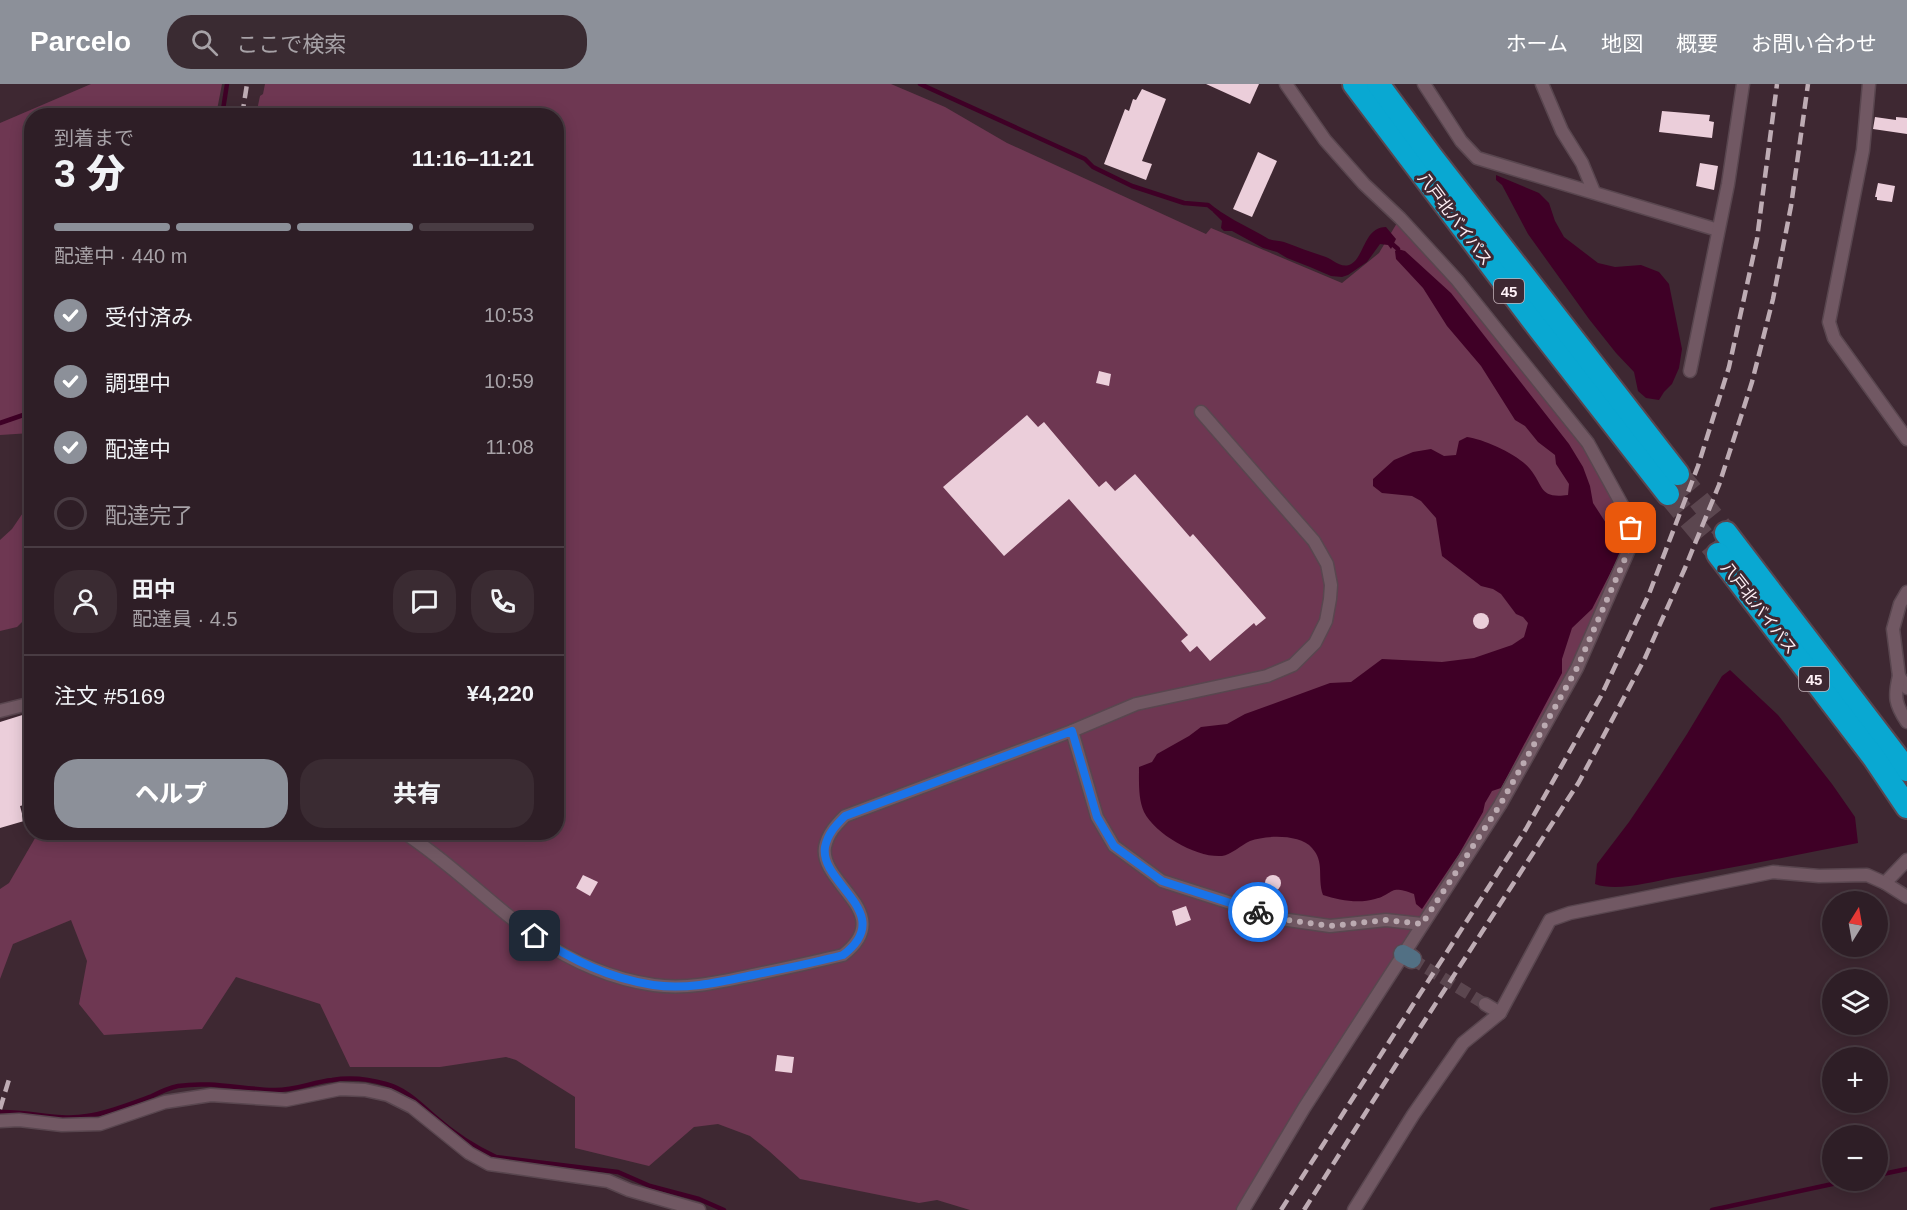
<!DOCTYPE html>
<html lang="ja">
<meta charset="utf-8">
<style>
body{margin:0;font-family:Helvetica,"Noto Sans JP",sans-serif;background:#3a2b32;color:#f1f3f6;height:100vh;display:flex;flex-direction:column;font-size:22px;white-space:nowrap}
*{box-sizing:border-box;margin:0}
p{font-size:20px;color:#a7a2a7}
.icon{flex:none;width:33px;height:33px;fill:none;stroke:currentColor;stroke-width:2;stroke-linecap:round;stroke-linejoin:round}
.map{position:relative;flex:1;overflow:hidden}
.drawer{position:absolute;left:24px;top:24px;width:540px;height:732px;display:flex;flex-direction:column;background:#2e1e26;border-radius:24px;box-shadow:0 3px 15px #0003,0 0 0 2px #493c43}
.drawer>*{flex:none}
.needle{width:39px;rotate:11deg}
.tools{position:absolute;left:1822px;top:807px;display:grid;gap:12px}
.tools a{display:grid;place-items:center;width:66px;height:66px;border-radius:50%;background:#2e1e26;box-shadow:0 3px 15px #0003,0 0 0 2px #493c43;font-size:30px}
.pin{position:absolute;display:grid;place-items:center;width:51px;height:51px;color:#fff;margin:-26px;border-radius:12px;box-shadow:0 3px 9px #0006}
.courier{position:absolute;display:grid;place-items:center;width:60px;height:60px;margin:-30px;border:4px solid #1a73e8;border-radius:50%;background:#fff;color:#222;box-shadow:0 2px 8px #0007}
.summary em{font-style:normal;font-weight:800}
.summary div{display:flex;flex-direction:column-reverse}
.summary{display:flex;align-items:center;justify-content:space-between;height:102px;padding:0 30px}
h1{font-size:39px;font-weight:800;line-height:45px}
.bar{display:grid;grid-template-columns:repeat(4,1fr);gap:9px 6px;align-content:center;height:72px;padding:0 30px}
.bar i{height:8px;border-radius:4px;background:#493c43}
.bar .selected{background:#8c9099}
.bar p{grid-column:span 4}
.line{display:flex;align-items:center;gap:15px;padding:0 30px;border-top:2px solid #493c43}
.line div{flex:1}
.round{display:grid;place-items:center;flex:none;width:63px;height:63px;border-radius:24px;background:#3a2b32}
ol{padding:0 30px;list-style:none}
li{display:flex;align-items:center;gap:18px;height:66px}
li p{margin-inline-start:auto}
li .icon{padding:6px;border-radius:50%;background:#8c9099;color:#fff;stroke-width:4}
li:last-child{color:#a7a2a7}
li i{width:33px;height:33px;border:3px solid #493c43;border-radius:50%}
.primary-button{display:flex;gap:12px;margin-top:auto;padding:12px 30px}
.primary-button a{flex:1;height:69px;border-radius:24px;background:#8c9099;color:#fff;font-size:24px;font-weight:800;line-height:69px;text-align:center}
.primary-button a+a{background:#3a2b32;color:#f1f3f6}
header{display:flex;align-items:center;gap:36px;box-sizing:border-box;height:84px;padding:0 30px;background:#8c9099;color:#fff}
header strong{font-size:28px}
nav{display:flex;gap:33px;margin-inline-start:auto;font-size:21px}
.search{width:420px;height:54px;background:#3a2b32;display:flex;align-items:center;gap:15px;box-sizing:border-box;padding:0 21px;border-radius:24px;color:#a7a2a7;font-size:22px}
.map>svg:first-child{display:block}
.green{fill:#6e3752}
.water{fill:#3f0026}
.lines{fill:none;stroke-linecap:round;stroke-linejoin:round}
.stream{stroke:#3f0026;stroke-width:4.5}
.building{fill:#ebceda}
.street-tunnel{stroke:#5b464f;stroke-width:12;stroke-dasharray:12 6;stroke-linecap:butt}
.highway-tunnel{stroke:#5b464f;stroke-width:22;stroke-dasharray:22 11;stroke-linecap:butt}
.street-casing{stroke:#59464f;stroke-width:15}
.secondary-casing{stroke:#59464f;stroke-width:21}
.highway-casing{stroke:#59464f;stroke-width:26}
.street{stroke:#715863;stroke-width:12}
.secondary{stroke:#527084;stroke-width:18}
.highway{stroke:#09a8d2;stroke-width:22}
.rail{stroke:#beacb4;stroke-width:4.5;stroke-dasharray:12 6;stroke-linecap:butt}
.done{stroke:#bbaab1;stroke-width:6;stroke-dasharray:0 10.8}
.route{stroke:#1a73e8;stroke-width:8}
.labels{text-anchor:middle;dominant-baseline:central;stroke-width:6;stroke-linejoin:round;paint-order:stroke}
.shield{fill:#3e2832;stroke:#c5b4bb;stroke-width:1.5}
.shield-label{font-size:15px;font-weight:bold;fill:#fff0f6}
.street-label{font-size:16px;fill:#fff0f6;stroke:#3e2832}
</style>
<header>
<strong>Parcelo</strong>
<div class="search"><svg class="icon" aria-label="search" viewBox="0 0 24 24"><circle cx="10" cy="10" r="6"/><path d="M15 15l6 6"/></svg>ここで検索</div>
<nav><a>ホーム</a><a>地図</a><a>概要</a><a>お問い合わせ</a></nav>
</header>
<div class="map">
<svg width="1907" height="1126" viewBox="0 0 1907 1126">
<rect width="100%" height="100%" fill="#3e2832"/>
<g class="green">
<path d="M91,0H222L216,31L32,32L31,349L0,351V39Z"/>
<path d="M265,0H891L945,23L1007,59L1206,150L1211,144L1342,199L1379,169L1400,134L1588,359L1631,444L1577,584L1500,721L1243,1126H970L937,1116L919,1119L800,1095L769,1067L750,1052L718,1040L694,1043L649,1082L575,1064V1013L516,976L506,973L440,983H350L320,920L236,893L202,945L104,951L79,920L87,877L71,836L13,860L0,895V805L9,799L38,749L556,748V32L256,31L260,12L263,10Z"/>
<path d="M31,417V529L17,543L0,547V456L12,445Z"/>
</g>
<g class="water">
<path d="M1496,91L1539,109L1549,119L1555,137L1564,153L1598,179L1615,183L1641,181L1659,188L1669,200L1682,265L1679,284L1672,300L1664,308L1659,316L1646,314L1638,307L1634,288L1616,269L1589,235L1528,150L1502,101L1496,96Z"/>
<path d="M1215,124C1232,136 1250,144 1267,154C1271,157 1279,156 1284,158C1298,163 1310,168 1323,172C1332,174 1339,184 1349,181C1365,175 1363,143 1386,143L1396,155L1391,165L1388,161L1380,160L1367,178L1348,191L1342,193L1331,192L1310,183L1287,174L1277,168L1263,164L1232,147H1224L1221,144L1222,137L1213,128Z"/>
<path d="M1398,165L1405,167L1451,209L1569,360L1583,383L1590,402L1593,419L1615,453L1620,470L1592,525L1572,544L1562,575V589L1501,704L1492,707L1485,719L1483,728L1459,770L1422,825L1416,820L1414,810C1388,800 1395,810 1375,815C1358,820 1339,816 1323,811C1317,793 1325,778 1312,764C1300,750 1266,751 1250,757C1241,761 1231,771 1222,772C1197,774 1156,751 1144,728C1138,715 1139,697 1139,683L1152,678L1157,670L1189,652L1201,643L1227,640L1245,630L1330,599L1351,598L1382,575L1442,578L1474,574L1512,561L1524,553L1528,539L1523,533L1516,530L1501,510L1493,505L1481,502L1442,472L1436,434L1421,417L1412,412L1382,409L1373,402V395L1394,376L1413,368L1431,365L1444,372L1456,371L1459,357L1467,353C1484,355 1519,371 1530,385C1544,402 1539,415 1568,411L1569,400L1556,380L1555,371L1538,358L1525,342L1515,336L1481,282L1447,242L1423,204L1396,175L1395,167Z"/>
<path d="M1730,586L1778,631L1832,700L1855,733L1858,759C1796,771 1734,784 1672,794C1651,798 1616,808 1595,800L1597,780L1629,738L1660,692L1687,650L1722,592Z"/>
</g>
<g class="lines">
<g class="stream">
<path d="M920,0L1085,75L1093,83L1132,102L1184,119L1208,121L1218,129"/>
<path d="M222,32L227,0"/>
<path d="M1391,159L1398,165"/>
<path d="M0,339L32,328"/>
<path d="M0,1028C29,1027 58,1037 87,1032C109,1029 130,1020 152,1012C160,1008 169,1004 178,1002C210,997 241,1005 273,1006C294,1007 312,998 332,996C350,993 369,995 386,1000C407,1006 419,1019 435,1033C452,1048 474,1063 496,1073L618,1088L650,1102L699,1115L724,1126"/>
<path d="M1878,1091L1907,1085"/>
<path d="M1712,1126L1851,1096"/>
</g>
</g>
<g class="building">
<path d="M1206,0H1259L1250,20Z"/>
<path d="M1142,5L1166,15L1142,77L1152,80L1146,96L1104,80L1125,25L1129,27L1133,15L1136,16Z"/>
<path d="M1662,27L1710,31L1709,37L1714,38L1712,54L1659,48Z"/>
<path d="M1875,33L1896,36V33L1907,34V50L1873,45Z"/>
<path d="M1258,68L1277,77L1252,133L1233,125Z"/>
<path d="M1700,79L1718,82L1714,106L1696,102Z"/>
<path d="M1878,99L1895,102L1892,118L1877,116V113H1875Z"/>
<path d="M1099,287L1111,290L1109,302L1096,299Z"/>
<path d="M1027,331L1038,343L1044,338L1099,403L1106,397L1115,407L1135,390L1190,453L1193,450L1266,534L1256,542L1254,539L1210,577L1197,562L1190,568L1181,557L1188,551L1069,415L1004,472L943,403Z"/>
<circle cx="1481" cy="537" r="8"/>
<path d="M32,628V719L20,722L24,737L0,744V638Z"/>
<circle cx="1273" cy="799" r="8"/>
<path d="M583,791L598,798L590,812L576,804Z"/>
<path d="M1186,822L1191,836L1176,842L1172,827Z"/>
<path d="M777,971L794,973L792,989L775,987Z"/>
</g>
<g class="lines">
<path class="street-tunnel" d="M1412,875L1485,920"/>
<g class="highway-tunnel">
<path d="M1678,390L1726,449"/>
<path d="M1668,410L1718,470"/>
</g>
<g class="street-casing">
<g id="street">
<path d="M1424,0L1461,57L1477,74L1718,146"/>
<path d="M1542,0L1562,47L1582,79L1594,108"/>
<path d="M1869,0L1863,66L1829,238L1834,254L1907,355"/>
<path d="M1690,287L1728,100L1743,0"/>
<path d="M1907,508L1900,520L1893,545L1899,592L1907,604"/>
<path d="M1899,592C1894,613 1895,620 1907,638"/>
<path d="M0,627L32,619"/>
<path d="M1072,647L1097,733L1114,762L1162,797L1281,835L1330,842L1386,836L1422,840"/>
<path d="M403,748C451,779 490,820 536,853C571,877 611,895 654,901C689,906 724,897 758,890C786,884 814,878 843,871C898,829 819,800 825,763C828,749 836,741 845,732L1072,647L1136,620L1267,592L1293,581L1315,559L1326,537L1330,515L1331,501L1327,480L1314,457L1201,328"/>
<path d="M1885,799L1907,776"/>
<path d="M1485,920L1500,929"/>
<path d="M0,1037L19,1036L62,1041L100,1040L165,1018L211,1011L286,1016L340,1005L365,1006L388,1011L412,1023L469,1069L489,1080L608,1097L629,1106L699,1126"/>
<path d="M1243,1126L1304,1024L1500,721L1577,584L1631,461V444L1626,428L1588,359L1457,196L1400,134L1364,100L1325,56L1286,0"/>
<path d="M1354,1126L1413,1031L1463,959L1500,929L1550,836L1570,829L1773,788L1819,792L1867,791L1885,799L1907,813"/>
</g>
</g>
<g class="secondary-casing">
<path id="secondary" d="M1403,870L1412,875"/>
</g>
<g class="highway-casing">
<g id="highway">
<path d="M1354,0L1537,242L1668,410"/>
<path d="M1378,0L1432,73L1678,390"/>
<path d="M1726,449L1907,686"/>
<path d="M1718,470L1874,674L1907,723"/>
</g>
</g>
<use href="#street" class="street"/>
<use href="#secondary" class="secondary"/>
<use href="#highway" class="highway"/>
<g class="rail">
<path d="M242,32L247,0"/>
<path d="M0,1025L10,992"/>
<path d="M1281,1126L1526,745L1601,612L1649,510L1698,382L1729,283L1757,155L1777,0"/>
<path d="M1304,1126L1394,984L1579,698L1645,574L1685,484L1719,401L1752,298L1773,215L1791,122L1808,0"/>
</g>
</g>
<g class="lines">
<path class="done" d="M1258,828L1281,835L1330,842L1386,836L1422,840L1500,721L1577,584L1631,461V444"/>
<path class="route" d="M535,852C573,876 608,894 653,901C687,906 720,898 753,891C783,885 813,879 843,871C898,829 819,800 825,763C828,749 836,741 845,732L1072,647L1097,733L1114,762L1162,797L1258,828"/>
</g>
<g class="labels">
<g class="shield">
<rect x="1494" y="195" width="30" height="24" rx="4.5"/>
<rect x="1799" y="583" width="30" height="24" rx="4.5"/>
</g>
<g class="shield-label">
<text x="1509" y="207">45</text>
<text x="1814" y="595">45</text>
</g>
<g class="street-label">
<text transform="translate(1455 135) rotate(53)">八戸北バイパス</text>
<text transform="translate(1759 524) rotate(52)">八戸北バイパス</text>
</g>
</g>
</svg>
<div class="tools">
<a><svg class="needle" viewBox="-14 -14 28 28"><path d="M0-13l5 13h-10z" fill="#e53935"/><path d="M0 13l5-13h-10z" fill="#a7a2a7"/></svg></a>
<a><svg class="icon" aria-label="layers" viewBox="0 0 24 24"><path d="M12 4l9 5-9 5-9-5zM3 14l9 5 9-5"/></svg></a>
<a>+</a>
<a>−</a>
</div>
<div class="pin" style="left:1631px;top:444px;background:#ea580c"><svg class="icon" aria-label="bag" viewBox="0 0 24 24"><path d="M5 8h14l-1 12H6zM9 8a3 3 0 0 1 6 0"/></svg></div>
<div class="pin" style="left:535px;top:852px;background:#1f2937"><svg class="icon" aria-label="home" viewBox="0 0 24 24"><path d="M3 11l9-7 9 7M6 9v11h12V9"/></svg></div>
<div class="courier" style="left:1258px;top:828px"><svg class="icon" aria-label="bike" viewBox="0 0 24 24"><circle cx="6" cy="16" r="4"/><circle cx="18" cy="16" r="4"/><path d="M6 16l4-8h5l3 8M10 8l3 8H6M13 5h3"/></svg></div>
<section class="drawer">
<div class="summary"><div><h1>3 分</h1><p>到着まで</p></div><em>11:16–11:21</em></div>
<div class="bar"><i class="selected"></i><i class="selected"></i><i class="selected"></i><i></i><p>配達中 · 440 m</p></div>
<ol>
<li><svg class="icon" aria-label="check" viewBox="0 0 24 24"><path d="M5 12l5 5 9-10"/></svg>受付済み<p>10:53</p></li>
<li><svg class="icon" aria-label="check" viewBox="0 0 24 24"><path d="M5 12l5 5 9-10"/></svg>調理中<p>10:59</p></li>
<li><svg class="icon" aria-label="check" viewBox="0 0 24 24"><path d="M5 12l5 5 9-10"/></svg>配達中<p>11:08</p></li>
<li><i></i>配達完了</li>
</ol>
<div class="line" style="height:108px"><a class="round"><svg class="icon" aria-label="person" viewBox="0 0 24 24"><circle cx="12" cy="8" r="4"/><path d="M4 21q1-7 8-7t8 7"/></svg></a><div><b>田中</b><p>配達員 · 4.5</p></div><a class="round"><svg class="icon" aria-label="chat" viewBox="0 0 24 24"><path d="M4 5h16v11H9l-5 4z"/></svg></a><a class="round"><svg class="icon" aria-label="phone" viewBox="0 0 24 24"><path d="M5 4h4l2 5-3 2q2 4 5 5l2-3 5 2v4C11 20 4 13 5 4z"/></svg></a></div>
<div class="line" style="height:78px"><div>注文 #5169</div><b>¥4,220</b></div>
<div class="primary-button"><a>ヘルプ</a><a>共有</a></div>
</section>
</div>
